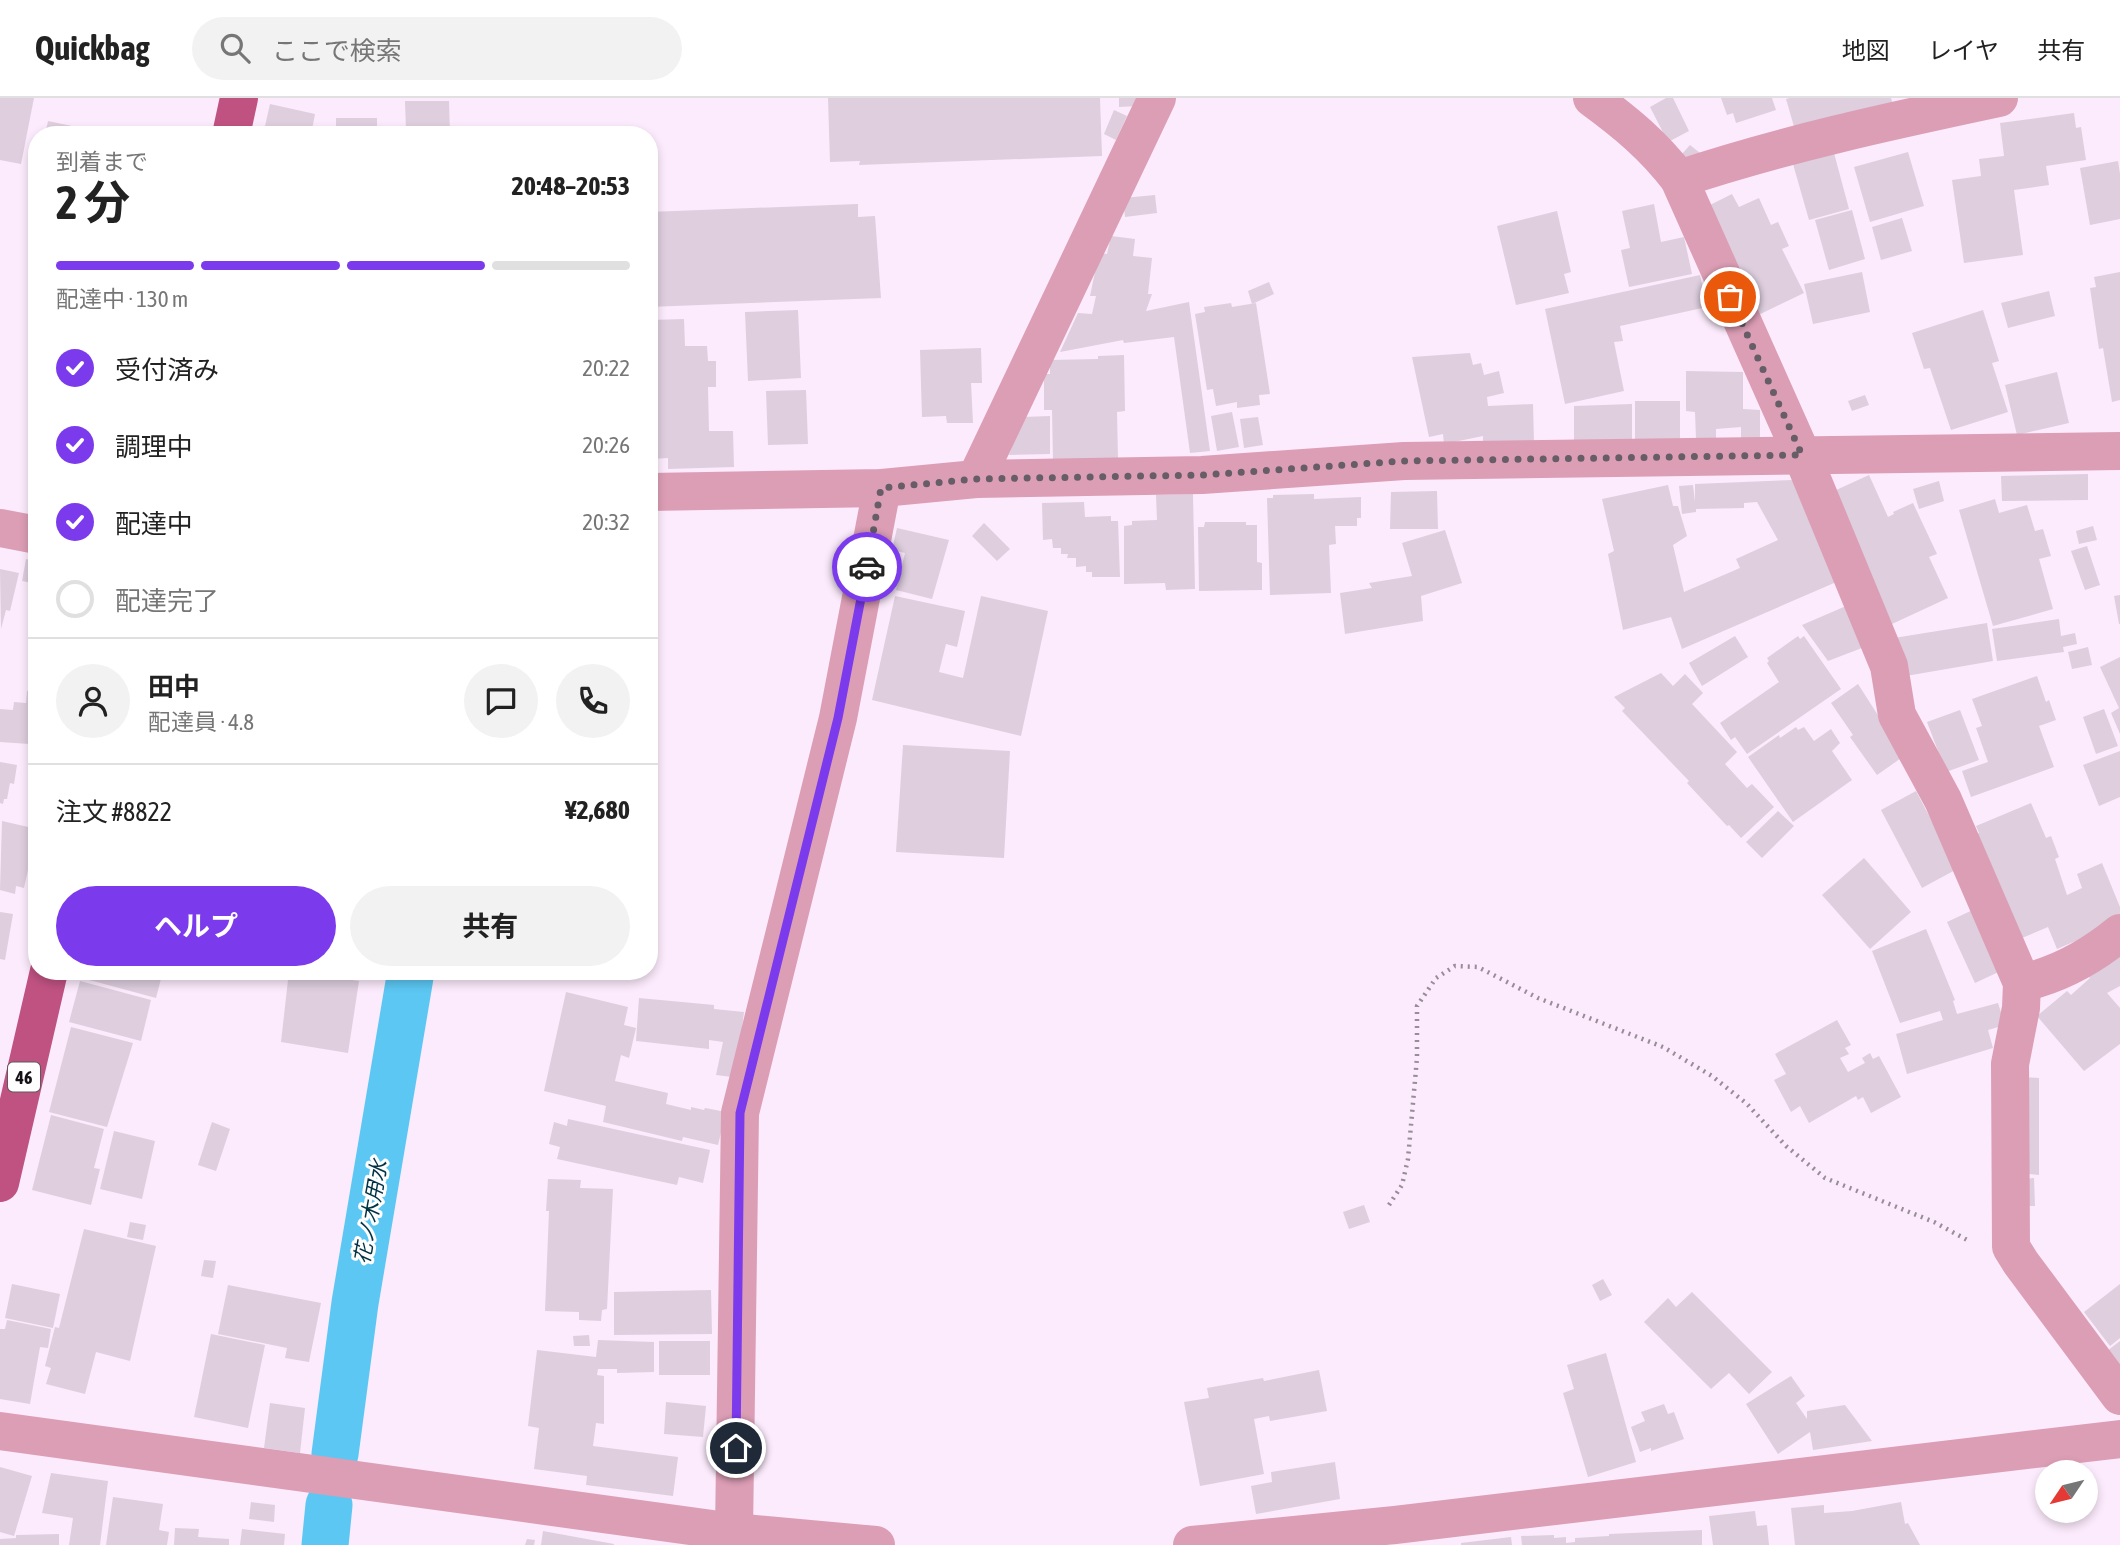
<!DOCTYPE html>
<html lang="ja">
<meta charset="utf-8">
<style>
body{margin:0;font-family:"Asap Condensed","Noto Sans JP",sans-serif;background:#f2f2f2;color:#222;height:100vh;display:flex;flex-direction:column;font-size:26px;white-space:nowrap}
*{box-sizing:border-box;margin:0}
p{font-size:23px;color:#767676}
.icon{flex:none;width:38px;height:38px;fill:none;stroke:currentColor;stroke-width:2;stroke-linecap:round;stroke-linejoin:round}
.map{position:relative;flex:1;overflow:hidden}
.side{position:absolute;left:28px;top:28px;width:630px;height:854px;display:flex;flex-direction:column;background:#fff;border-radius:28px;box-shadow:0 4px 10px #0003}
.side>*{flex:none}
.needle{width:46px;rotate:235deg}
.fabs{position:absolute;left:2035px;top:1362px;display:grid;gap:14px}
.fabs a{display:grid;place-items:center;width:63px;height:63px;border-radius:50%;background:#fff;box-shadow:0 4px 10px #0003;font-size:35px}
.pin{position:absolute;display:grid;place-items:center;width:60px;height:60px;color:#fff;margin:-30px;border:4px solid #fff;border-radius:50%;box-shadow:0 2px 7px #0007}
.courier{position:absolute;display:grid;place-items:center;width:70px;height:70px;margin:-35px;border:5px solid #7c3aed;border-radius:50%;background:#fff;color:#222;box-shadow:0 2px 9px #0007}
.head em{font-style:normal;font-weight:700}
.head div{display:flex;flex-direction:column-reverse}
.head{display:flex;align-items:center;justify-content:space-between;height:119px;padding:0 28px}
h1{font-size:46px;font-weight:700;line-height:52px}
.bar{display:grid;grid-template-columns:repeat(4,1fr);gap:10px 7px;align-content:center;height:84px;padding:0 28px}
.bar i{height:9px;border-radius:5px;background:#e0e0e0}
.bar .current{background:#7c3aed}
.bar p{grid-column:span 4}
.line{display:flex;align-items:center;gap:18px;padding:0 28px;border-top:2px solid #e0e0e0}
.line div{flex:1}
.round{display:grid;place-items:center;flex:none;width:74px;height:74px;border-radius:37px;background:#f2f2f2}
ol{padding:0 28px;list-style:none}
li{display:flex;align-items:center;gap:21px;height:77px}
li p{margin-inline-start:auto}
li .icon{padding:7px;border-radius:50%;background:#7c3aed;color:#fff;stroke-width:4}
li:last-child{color:#767676}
li i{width:38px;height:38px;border:4px solid #e0e0e0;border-radius:50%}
.button{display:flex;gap:14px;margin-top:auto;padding:14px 28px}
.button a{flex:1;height:80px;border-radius:42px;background:#7c3aed;color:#fff;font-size:28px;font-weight:700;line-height:80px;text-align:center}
.button a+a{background:#f2f2f2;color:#222}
header{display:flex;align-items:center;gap:42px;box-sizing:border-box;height:98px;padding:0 35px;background:#fff;border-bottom:2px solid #e0e0e0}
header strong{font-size:33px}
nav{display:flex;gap:38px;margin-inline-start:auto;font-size:24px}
.search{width:490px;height:63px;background:#f2f2f2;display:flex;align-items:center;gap:18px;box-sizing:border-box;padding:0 24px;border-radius:38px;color:#767676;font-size:26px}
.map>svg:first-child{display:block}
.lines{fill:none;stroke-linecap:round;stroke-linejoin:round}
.canal{stroke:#5cc7f3;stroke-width:47}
.building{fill:#decede}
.path{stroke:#978c97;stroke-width:4.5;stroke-dasharray:2 5;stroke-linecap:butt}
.minor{stroke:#dc9eb5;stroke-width:38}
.major{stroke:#c05282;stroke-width:38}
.done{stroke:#665d66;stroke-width:7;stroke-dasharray:0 12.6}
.route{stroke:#7c3aed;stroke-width:9}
.labels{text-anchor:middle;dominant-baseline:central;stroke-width:6;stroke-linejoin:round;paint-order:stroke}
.shield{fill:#fefefe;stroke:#5c585c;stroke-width:2}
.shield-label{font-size:18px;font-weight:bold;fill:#161116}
.water-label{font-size:21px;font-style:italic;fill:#003244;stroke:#fefefe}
</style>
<header>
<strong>Quickbag</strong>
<div class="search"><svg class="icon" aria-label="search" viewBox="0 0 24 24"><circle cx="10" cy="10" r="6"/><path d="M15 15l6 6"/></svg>ここで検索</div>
<nav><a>地図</a><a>レイヤ</a><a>共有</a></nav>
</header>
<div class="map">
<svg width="2120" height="1447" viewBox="0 0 2120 1447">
<rect width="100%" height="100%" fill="#fcebfc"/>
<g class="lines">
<g class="canal">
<path d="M335,1356L355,1205L411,873"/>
<path d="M325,1447L329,1407"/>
</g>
</g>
<g class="building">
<path d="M0,0H34L21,66L0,62Z"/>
<path d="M828,0H1100L1102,58L859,67L860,63L830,64Z"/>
<path d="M1119,0H1141L1138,8L1119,9Z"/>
<path d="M1666,0H1673L1689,33L1668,44L1650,9Z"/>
<path d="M1721,0H1772L1776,12L1736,25L1733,15L1727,17Z"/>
<path d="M1790,0H1891L1894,9L1795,32L1786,1Z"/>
<path d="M405,3H449L450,37H411V33H406Z"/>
<path d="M270,6L315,16L311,37H263Z"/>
<path d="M1114,12L1127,18L1116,42L1104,36Z"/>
<path d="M2074,15L2076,30L2081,29L2086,62L2046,68L2049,87L2014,92L2023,157L1964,165L1952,82L1981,78L1979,61L2004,58L2000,25Z"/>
<rect x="336" y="20" width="41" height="17"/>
<path d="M48,23L86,31L85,37H45Z"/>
<path d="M1690,47L1700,55L1690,66L1681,57Z"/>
<path d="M1908,54L1924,108L1870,124L1854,69Z"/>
<path d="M1834,55L1849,111L1809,122L1793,66Z"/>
<path d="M2118,63L2120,76V121L2090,127L2080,70Z"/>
<path d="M1732,96L1739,109L1759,100L1771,127L1778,124L1789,148L1782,151L1804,195L1748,222L1702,111Z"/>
<path d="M1155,97L1157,115L1125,119L1123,100Z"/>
<path d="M858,106V119L875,118L881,200L649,209V114Z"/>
<path d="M1654,106L1661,144L1684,139L1692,176L1629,189L1621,152L1630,150L1622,113Z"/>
<path d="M1852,112L1865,161L1829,172L1815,122Z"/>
<path d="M1557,113L1571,174L1564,176L1569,195L1516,207L1497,128Z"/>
<path d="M1902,120L1912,153L1881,162L1872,129Z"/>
<path d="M1111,138L1135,141L1133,158L1152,160L1148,196H1152L1146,213L1189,204L1210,353L1190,355L1174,239L1124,245L1123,242L1060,254L1078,215L1092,216L1096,198H1090L1099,155L1107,156Z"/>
<path d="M1862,174L1870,214L1813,226L1804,186Z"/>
<path d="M2120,174V302L2112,304L2103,250L2099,251L2090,190L2096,189L2094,179Z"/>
<path d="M1700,177L1707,209L1620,228L1623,243L1614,244L1624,293L1565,306L1545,211Z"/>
<path d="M1269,184L1274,196L1252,206L1248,193Z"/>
<path d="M2049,193L2055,218L2008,230L2001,205Z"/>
<path d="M1231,205L1232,209L1256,205L1270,296L1259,297L1260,307L1237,310V304L1216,308L1213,291L1207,292L1195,216L1205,214L1204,209Z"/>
<path d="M798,212L801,280L748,283L745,214Z"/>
<path d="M1983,212L1999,263L1992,265L2008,314L1951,332L1930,270L1924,271L1912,235Z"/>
<path d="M684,221L685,248H707L708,263H716V289H708L709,333H733L734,369L668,371V360L652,361L649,222Z"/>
<path d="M981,250L982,285H971L973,325H947L946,318L922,319L920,252Z"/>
<path d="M1470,255L1473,267L1481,265L1484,277L1499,273L1504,295L1487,299L1488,308L1533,306L1534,344L1483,345V338L1444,346L1443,336L1429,339L1412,259Z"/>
<path d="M1124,257L1125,313L1117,314L1118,361L1053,362L1052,312H1044V276H1050V262L1098,261V258Z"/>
<path d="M1686,273L1743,274V311L1760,312V345L1741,344V329L1716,331V341H1696L1695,314L1686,313Z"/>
<path d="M2057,274L2069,325L2017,337L2005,287Z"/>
<path d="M806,292L808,346L768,347L766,293Z"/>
<path d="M1865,297L1869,307L1852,313L1848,303Z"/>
<rect x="1635" y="303" width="45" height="38"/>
<path d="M1632,306V348H1574V308Z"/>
<path d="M1232,314L1239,349L1217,353L1211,318Z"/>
<path d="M1050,318V356L1009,357L1022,319Z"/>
<path d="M1258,319L1263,347L1244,350L1240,321Z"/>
<path d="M2088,376V402L2002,403L2001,378Z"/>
<path d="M1869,377L1888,419L1894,416L1893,414L1913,405L1937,456L1929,459L1948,500L1892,526L1834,393Z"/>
<path d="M1793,382L1841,482L1682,551L1671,519L1623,532L1608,456L1614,453L1602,401L1668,387L1673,408H1678L1687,438L1673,447L1684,494L1740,470L1736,461L1778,442L1757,404L1744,405V410L1696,411V414L1682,416L1679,388L1693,387L1695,404V386Z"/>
<path d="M1939,383L1944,403L1919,411L1913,391Z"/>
<path d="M1437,393L1438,431H1390L1391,394Z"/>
<path d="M1193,396L1195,491L1166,492L1165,485L1124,486V428L1132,427V423L1157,422L1156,397Z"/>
<path d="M1314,396V401L1361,399V420H1357V428H1335L1336,446L1329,447L1331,495L1270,497L1267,400H1273V397Z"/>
<path d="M1995,401L1999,415L2027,407L2035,433L2043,431L2051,458L2039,461L2053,511L1993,528L1959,412Z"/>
<path d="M1084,404L1085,419L1111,418V423H1118L1120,479H1092V474H1086V468L1076,469V460H1067L1068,456H1061V450H1053L1052,441L1043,442L1042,405Z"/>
<path d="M1205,424H1246V427H1257V464L1262,465V492L1199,493L1198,429H1204Z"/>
<path d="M984,425L1010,451L997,463L972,438Z"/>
<path d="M2093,428L2097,442L2079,446L2076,433Z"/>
<path d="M897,430L949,442L932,501L896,492L905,455L892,452Z"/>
<path d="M1445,432L1462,485L1421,498L1423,523L1345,536L1340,495L1372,490L1369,485L1412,478L1402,445Z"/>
<path d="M2087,448L2100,487L2085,492L2071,453Z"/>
<path d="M26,461L37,464V486L22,483Z"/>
<path d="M0,471L19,475L10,513L6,512L1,531Z"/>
<path d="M2120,497V526H2119L2114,498Z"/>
<path d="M895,498L965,513L957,549L946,546L939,574L963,580L981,498L1048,513L1021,638L872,602Z"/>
<path d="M1846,508L1867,548L1828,563L1802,527Z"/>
<path d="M2059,521L2061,538L2075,535L2077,546L2063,549L2064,554L1997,563L1992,531Z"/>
<path d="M1987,525L1993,563L1900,579L1894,540Z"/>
<path d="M1735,538L1748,559L1702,588L1689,565Z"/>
<path d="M1798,538L1800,541L1804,538L1841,591L1747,656L1735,639L1731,642L1720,625L1779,584L1767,565L1769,563L1767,560Z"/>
<path d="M2088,549L2092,567L2072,571L2068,554Z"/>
<path d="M2120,559V636L2111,615L2119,610L2100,569Z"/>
<path d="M1661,575L1673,588L1685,576L1703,595L1692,606L1737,654L1725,666L1747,690L1752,686L1774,709L1741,740L1729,727L1727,728L1687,685L1689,683L1622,613L1625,610L1614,599Z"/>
<path d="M2037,578L2046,604L2049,602L2056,622L2039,628L2054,669L1971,699L1962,673L1988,664L1976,630L1982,628L1972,601Z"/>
<path d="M1858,586L1904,658L1877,677L1850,639L1853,637L1831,605Z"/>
<path d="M27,593L37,594V642L29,641V646L0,644V611L13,612L14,604L26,605Z"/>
<path d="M2104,611L2118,648L2096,656L2083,619Z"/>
<path d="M1960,612L1979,662L1946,674L1927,624Z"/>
<path d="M1796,629L1798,632L1804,629L1814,643L1831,631L1840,645L1832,653L1852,682L1793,724L1748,659L1779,637L1780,640Z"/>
<path d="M903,647L1010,653L1004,760L896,754Z"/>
<path d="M2120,653V699L2099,708L2083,667Z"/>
<path d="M0,664L17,667L14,686L10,685L7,701H4L3,706L0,705Z"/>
<path d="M1916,693L1957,771L1922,790L1881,712Z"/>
<path d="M2031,705L2046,740L2051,738L2059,759L2055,761L2067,797L2082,790L2077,776L2102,765L2120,809V824L2057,851L2048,829L2022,840L1973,738L1979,735L1976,728Z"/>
<path d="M1778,713L1794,728L1762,760L1746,744Z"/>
<path d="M2,723L37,731L24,790L16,788L15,796L0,792Z"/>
<path d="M1864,760L1911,814L1870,851L1822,797Z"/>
<path d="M1977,810L2005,871L1975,885L1947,824Z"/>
<path d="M0,814L13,816L5,862L0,861Z"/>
<path d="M1926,831L1955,902L1953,903L1957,916L1998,905L2005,927L1988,932L1993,950L1907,976L1896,936L1943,922L1940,913L1900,925L1872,853Z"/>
<path d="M2120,858V888L2107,895L2120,910V946L2084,973L2037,918L2067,893L2071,897L2090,880L2088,877Z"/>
<path d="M84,873H163L156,900L82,880Z"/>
<path d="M289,873L359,883L348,955L281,944Z"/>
<path d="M329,873H366L365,880Z"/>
<path d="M80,883L151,902L141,943L69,924Z"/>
<path d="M566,894L628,909L624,927L636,930L629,960L621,957L615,983L668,995L666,1006L691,1012V1009L704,1012L705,1010L726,1014L718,1047L683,1039L682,1043L603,1024L606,1008L544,993Z"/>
<path d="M639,900L714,907V911L744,914L740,946L732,979L716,977L723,944L709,942V951L636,943Z"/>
<path d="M1837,922L1851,947L1845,950L1849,956L1840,960L1848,974L1865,965L1862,960L1870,955L1873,961L1879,958L1901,999L1871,1015L1863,999L1858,1002L1856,998L1809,1025L1800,1008L1791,1014L1774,982L1786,976L1775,956Z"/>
<path d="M71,929L133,945L107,1029L49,1014Z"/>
<path d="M2024,979L2039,980V1077L2029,1076Z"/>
<path d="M51,1017L104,1031L94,1070L100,1071L91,1107L32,1092Z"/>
<path d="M568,1021L710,1052L703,1085L679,1079L677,1087L557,1061L560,1049L549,1046L554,1024L567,1028Z"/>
<path d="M212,1024L230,1031L216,1073L198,1067Z"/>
<path d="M114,1033L155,1043L142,1101L100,1091Z"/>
<path d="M2034,1080L2035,1108H2025L2024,1081Z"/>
<path d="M548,1081L581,1082L580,1090L613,1091L607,1211L602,1212L601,1223L579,1222V1214L545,1213L549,1113H546Z"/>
<path d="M1364,1107L1370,1124L1349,1131L1343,1114Z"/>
<path d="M130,1124L146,1127L143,1142L127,1139Z"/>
<path d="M84,1131L156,1148L130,1263L96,1254L85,1296L46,1286L51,1270L45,1268L55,1229L59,1230Z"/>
<path d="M204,1162L216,1163L213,1180L201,1178Z"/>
<path d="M1603,1181L1612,1197L1600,1203L1592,1187Z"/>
<path d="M12,1186L60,1196L53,1230L5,1220Z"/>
<path d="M2120,1186V1240L2110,1248L2084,1214Z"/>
<path d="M228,1187L321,1205L309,1264L285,1260L287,1250L218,1236Z"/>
<path d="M711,1192L712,1236L614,1237V1194Z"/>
<path d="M1692,1194L1772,1274L1749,1296L1729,1275L1711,1291L1644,1224L1668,1200L1676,1209Z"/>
<path d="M7,1222L51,1231L48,1250L40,1249L30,1306L0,1301V1231H5Z"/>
<path d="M211,1236L265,1247L248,1330L194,1319Z"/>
<path d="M589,1237L590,1248H574L573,1238Z"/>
<path d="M598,1242L654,1244V1274L617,1275V1271H598L597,1277L604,1278V1326L596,1325L593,1348L678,1359L673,1398L586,1387L587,1378L534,1371L539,1330L528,1328L537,1252L596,1259Z"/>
<rect x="659" y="1243" width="51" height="34"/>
<path d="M2120,1243V1270L2107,1253Z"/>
<path d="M1606,1255L1636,1364L1588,1379L1563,1295L1574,1291L1567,1267Z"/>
<path d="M1319,1272L1327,1313L1270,1323L1269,1318L1254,1321L1264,1376L1200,1388L1184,1304L1209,1300L1207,1290L1263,1280L1264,1283Z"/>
<path d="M1791,1278L1805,1298L1796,1305L1807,1321V1313L1845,1307L1872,1343L1813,1352L1810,1334L1778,1356L1746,1306Z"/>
<path d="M666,1304L706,1308L703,1339L664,1336Z"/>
<path d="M270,1305L305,1310L300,1355L264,1350Z"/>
<path d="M1664,1306L1668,1316L1674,1314L1684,1341L1651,1353V1350L1640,1354L1631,1329L1645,1323L1641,1314Z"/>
<path d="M1335,1364L1340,1401L1256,1416L1251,1388L1272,1384L1271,1374Z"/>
<path d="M0,1369L32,1378L14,1438L0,1434Z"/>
<path d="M51,1375L108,1383L100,1447H69L73,1420L42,1415Z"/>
<path d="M113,1399L163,1406L159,1432L169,1434L167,1447H106Z"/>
<path d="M251,1404L275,1407L274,1424L249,1421Z"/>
<path d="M1901,1404L1905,1426L1908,1425L1920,1447H1795L1791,1410L1824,1407V1415L1852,1413Z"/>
<path d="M1755,1413L1757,1428L1767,1427L1769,1447H1713L1709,1418Z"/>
<path d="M175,1430L199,1431L198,1439L229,1441V1447H174Z"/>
<path d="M242,1431L285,1436L284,1447H240Z"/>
<path d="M1702,1432V1447H1566V1445L1575,1444V1440L1609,1438V1436Z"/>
<path d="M543,1433L614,1446V1447H541Z"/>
<path d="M59,1436V1447H0V1441L16,1440V1437Z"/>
<path d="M1554,1437V1440L1566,1439V1447H1522L1521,1438Z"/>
<path d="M1511,1439L1512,1447H1461V1445Z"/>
<path d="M527,1441L535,1442L534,1447H525Z"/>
</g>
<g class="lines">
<path class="path" d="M1389,1107L1402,1087L1408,1061L1417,960V908L1436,880L1455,868L1478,869L1538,900L1663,949L1712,978L1747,1006L1786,1048L1825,1080L1934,1124L1969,1143"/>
<g class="minor">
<path d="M1592,0C1626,25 1653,47 1679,81L1802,357L1889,568L1897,617L1943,702L2022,885L2021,910L2010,966L2011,1149L2021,1165L2120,1298"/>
<path d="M1679,81C1784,46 1891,23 1999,0"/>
<path d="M976,381L1157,0"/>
<path d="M649,394L882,390L976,381L1202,377L1404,363L2120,353"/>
<path d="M0,430L37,437"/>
<path d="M2022,885C2058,877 2092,858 2120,835"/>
<path d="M0,1333L734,1434L876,1447"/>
<path d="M732,1447L734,1434L740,1015L838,620L882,390"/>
<path d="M1192,1447L1395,1427L2120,1341"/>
</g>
<g class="major">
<path d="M231,37L239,0"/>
<path d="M0,1085L49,873"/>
</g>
</g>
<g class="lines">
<path class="done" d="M867,469L881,390L976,381L1202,377L1404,363L1802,357L1730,199"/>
<path class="route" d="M736,1350L740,1015L838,620L867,469"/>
</g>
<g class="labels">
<rect class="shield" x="8" y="964.5" width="32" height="29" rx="5"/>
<g class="shield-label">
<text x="24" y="979">46</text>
</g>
<g class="water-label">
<text transform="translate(370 1114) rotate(-80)">花ノ木用水</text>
</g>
</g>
</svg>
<div class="fabs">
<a><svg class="needle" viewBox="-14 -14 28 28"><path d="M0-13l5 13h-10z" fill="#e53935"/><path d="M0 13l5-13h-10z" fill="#767676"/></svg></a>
</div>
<div class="pin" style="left:1730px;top:199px;background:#ea580c"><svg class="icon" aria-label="bag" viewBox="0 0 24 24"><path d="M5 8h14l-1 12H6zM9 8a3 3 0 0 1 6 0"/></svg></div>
<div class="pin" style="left:736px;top:1350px;background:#1f2937"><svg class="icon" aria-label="home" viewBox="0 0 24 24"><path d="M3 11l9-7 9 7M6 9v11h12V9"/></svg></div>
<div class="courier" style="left:867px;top:469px"><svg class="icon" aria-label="car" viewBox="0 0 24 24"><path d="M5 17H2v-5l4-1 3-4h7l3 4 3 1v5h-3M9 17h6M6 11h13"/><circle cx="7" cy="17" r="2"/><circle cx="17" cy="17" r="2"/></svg></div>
<section class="side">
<div class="head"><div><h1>2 分</h1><p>到着まで</p></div><em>20:48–20:53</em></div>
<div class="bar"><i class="current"></i><i class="current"></i><i class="current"></i><i></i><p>配達中 · 130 m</p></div>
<ol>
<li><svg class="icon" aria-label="check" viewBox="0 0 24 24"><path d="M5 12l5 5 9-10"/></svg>受付済み<p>20:22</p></li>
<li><svg class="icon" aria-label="check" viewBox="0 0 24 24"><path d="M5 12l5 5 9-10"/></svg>調理中<p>20:26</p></li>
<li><svg class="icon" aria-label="check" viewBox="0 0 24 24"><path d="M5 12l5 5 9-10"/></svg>配達中<p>20:32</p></li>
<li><i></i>配達完了</li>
</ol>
<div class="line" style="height:126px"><a class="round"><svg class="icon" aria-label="person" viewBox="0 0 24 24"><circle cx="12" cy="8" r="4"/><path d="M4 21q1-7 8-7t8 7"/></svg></a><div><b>田中</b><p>配達員 · 4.8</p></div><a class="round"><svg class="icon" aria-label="chat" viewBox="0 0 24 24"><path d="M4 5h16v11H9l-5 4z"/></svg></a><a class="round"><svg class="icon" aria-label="phone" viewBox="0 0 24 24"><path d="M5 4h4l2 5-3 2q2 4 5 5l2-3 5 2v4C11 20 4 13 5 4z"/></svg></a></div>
<div class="line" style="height:91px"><div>注文 #8822</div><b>¥2,680</b></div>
<div class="button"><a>ヘルプ</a><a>共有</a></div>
</section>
</div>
